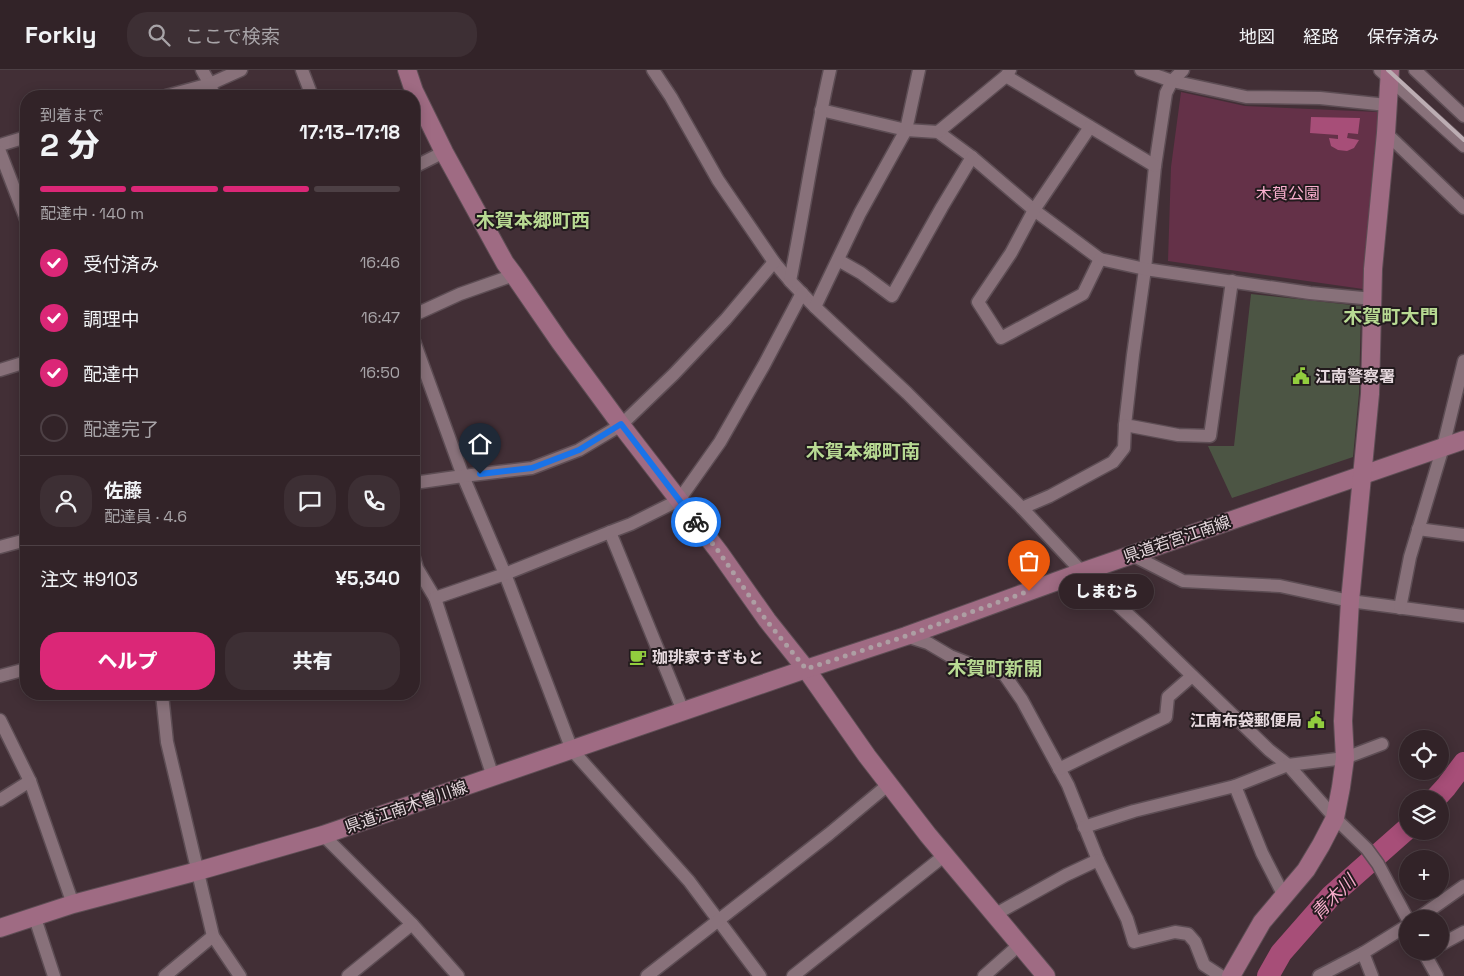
<!DOCTYPE html>
<html lang="ja">
<meta charset="utf-8">
<style>
body{margin:0;font-family:"Space Grotesk","Noto Sans JP",sans-serif;background:#3d2f34;color:#f1f3f6;height:100vh;display:flex;flex-direction:column;font-size:19px;white-space:nowrap}
*{box-sizing:border-box;margin:0}
p{font-size:16px;color:#a8a4a8}
.icon{flex:none;width:28px;height:28px;fill:none;stroke:currentColor;stroke-width:2;stroke-linecap:round;stroke-linejoin:round}
.map{position:relative;flex:1;overflow:hidden}
.panel{position:absolute;left:20px;top:20px;width:400px;height:610px;display:flex;flex-direction:column;background:#322328;border-radius:20px;box-shadow:0 2px 12px #0003,0 0 0 1px #4d4045}
.panel>*{flex:none}
.controls{position:absolute;left:1399px;top:660px;display:grid;gap:10px}
.controls a{display:grid;place-items:center;width:50px;height:50px;border-radius:50%;background:#322328;box-shadow:0 2px 12px #0003,0 0 0 1px #4d4045;font-size:25px}
.pin{position:absolute;display:grid;place-items:center;width:42px;height:42px;color:#fff;margin:-51px -21px;border-radius:50% 50% 50% 0;rotate:-45deg;box-shadow:0 0 5px #0007}
.pin .icon{rotate:45deg}
.courier{position:absolute;display:grid;place-items:center;width:50px;height:50px;margin:-25px;border:4px solid #1a73e8;border-radius:50%;background:#fff;color:#222;box-shadow:0 1px 6px #0007}
.bubble{position:absolute;height:35px;border-radius:18px;background:#322328;box-shadow:0 2px 12px #0003,0 0 0 1px #4d4045;font-size:16px;font-weight:800;line-height:35px;text-align:center}
.head em{font-style:normal;font-weight:800}
.head div{display:flex;flex-direction:column-reverse}
.head{display:flex;align-items:center;justify-content:space-between;height:85px;padding:0 20px}
h1{font-size:32px;font-weight:800;line-height:38px}
.bar{display:grid;grid-template-columns:repeat(4,1fr);gap:8px 5px;align-content:center;height:60px;padding:0 20px}
.bar i{height:6px;border-radius:4px;background:#4d4045}
.bar .on{background:#db2777}
.bar p{grid-column:span 4}
.line{display:flex;align-items:center;gap:12px;padding:0 20px;border-top:1px solid #4d4045}
.line div{flex:1}
.round{display:grid;place-items:center;flex:none;width:52px;height:52px;border-radius:20px;background:#3d2f34}
ol{padding:0 20px;list-style:none}
li{display:flex;align-items:center;gap:15px;height:55px}
li p{margin-inline-start:auto}
li .icon{padding:5px;border-radius:50%;background:#db2777;color:#fff;stroke-width:4}
li:last-child{color:#a8a4a8}
li i{width:28px;height:28px;border:2px solid #4d4045;border-radius:50%}
.action{display:flex;gap:10px;margin-top:auto;padding:10px 20px}
.action a{flex:1;height:58px;border-radius:20px;background:#db2777;color:#fff;font-size:20px;font-weight:800;line-height:58px;text-align:center}
.action a+a{background:#3d2f34;color:#f1f3f6}
header{display:flex;align-items:center;gap:30px;box-sizing:border-box;height:70px;padding:0 25px;background:#322328;border-bottom:1px solid #4d4045}
header strong{font-size:24px}
nav{display:flex;gap:28px;margin-inline-start:auto;font-size:18px}
.search{width:350px;height:45px;background:#3d2f34;display:flex;align-items:center;gap:12px;box-sizing:border-box;padding:0 18px;border-radius:20px;color:#a8a4a8;font-size:19px}
.map>svg:first-child{display:block}
.green{fill:#643148}
.water{fill:#a74e78}
.lines{fill:none;stroke-linecap:round;stroke-linejoin:round}
.river{stroke:#a74e78;stroke-width:22}
.building{fill:#4c5544}
.street-casing{stroke:#5d4d54;stroke-width:15}
.secondary-casing{stroke:#5d4d54;stroke-width:20}
.street{stroke:#88717a;stroke-width:12}
.secondary{stroke:#9f6b83;stroke-width:18}
.rail{stroke:#bcadb3;stroke-width:4}
.done{stroke:#ad9ea3;stroke-width:5;stroke-dasharray:0 9}
.route{stroke:#1a73e8;stroke-width:6}
.labels{text-anchor:middle;dominant-baseline:central;stroke-width:4;stroke-linejoin:round;paint-order:stroke}
.park-label{font-size:16px;fill:#f9afce;stroke:#221a1d}
.poi-label{font-size:16px;font-weight:bold;fill:#e6d9de;stroke:#221a1d;text-anchor:start}
.street-label{font-size:16px;fill:#e6d9de;stroke:#221a1d}
.water-label{font-size:18px;font-style:italic;fill:#f6adcb;stroke:#221a1d}
.quarter-label{font-size:19px;font-weight:bold;fill:#b8da93;stroke:#221a1d}
</style>
<header>
<strong>Forkly</strong>
<div class="search"><svg class="icon" aria-label="search" viewBox="0 0 24 24"><circle cx="10" cy="10" r="6"/><path d="M15 15l6 6"/></svg>ここで検索</div>
<nav><a>地図</a><a>経路</a><a>保存済み</a></nav>
</header>
<div class="map">
<svg width="1464" height="906" viewBox="0 0 1464 906">
<rect width="100%" height="100%" fill="#422f36"/>
<path class="green" d="M1181,22L1245,36L1378,42L1376,105L1363,219L1168,191L1171,97Z"/>
<path class="water" d="M1311,47L1360,48L1358,64L1348,63L1347,68L1359,70L1354,78L1347,81L1338,80L1331,76L1329,68L1338,69V65L1310,63Z"/>
<g class="lines">
<g class="river">
<path d="M1435,729L1446,717L1464,693"/>
<path d="M1268,906L1281,883L1331,826L1408,758"/>
</g>
</g>
<path class="building" d="M1251,224L1361,236L1359,323L1353,387L1232,428L1208,376H1234Z"/>
<g class="lines">
<g class="street-casing">
<g id="street">
<path d="M202,0L210,14L214,26"/>
<path d="M302,0L312,26"/>
<path d="M653,0L671,27L718,110L774,192L790,211L815,237L907,323L1022,438L1082,502L1145,560L1269,680L1288,695L1335,748L1367,779L1378,794L1408,850"/>
<path d="M1141,0L1172,11L1246,27L1320,28L1387,35"/>
<path d="M1183,0L1172,11L1166,23L1155,96L1145,199L1133,285L1125,355L1178,365L1210,366L1232,211"/>
<path d="M1380,0L1464,76"/>
<path d="M1415,0L1464,46"/>
<path d="M1006,6L1155,96"/>
<path d="M166,26L210,14L241,0"/>
<path d="M821,40L906,60L938,62L972,87L1034,140L1100,189L1145,199L1310,223L1373,229"/>
<path d="M1090,57L1034,140L1011,183L978,232L1001,268L1083,224L1100,189"/>
<path d="M938,62L1006,6L1010,0"/>
<path d="M1386,63L1464,138"/>
<path d="M0,75L26,67"/>
<path d="M0,82L26,149"/>
<path d="M414,97L444,82"/>
<path d="M838,190L861,203L892,226L942,137L972,87"/>
<path d="M790,211C804,141 814,70 830,0"/>
<path d="M815,237L860,143L906,60L919,0"/>
<path d="M414,245L460,224L514,205"/>
<path d="M414,271L463,406L505,504L572,680L689,811L760,906"/>
<path d="M0,300L26,292"/>
<path d="M414,413L463,406L532,398L579,380L621,355L674,304L726,249L774,192"/>
<path d="M1022,438L1050,426L1113,392L1124,378L1125,355"/>
<path d="M1418,459L1464,465"/>
<path d="M610,462L683,641"/>
<path d="M0,477L26,470"/>
<path d="M1132,485L1183,511L1280,516L1350,531L1464,546"/>
<path d="M414,488L417,498L435,528L493,707"/>
<path d="M435,528L505,504L610,462L631,454L679,430L720,372L764,295L802,223"/>
<path d="M1400,538L1410,487L1443,377L1464,291"/>
<path d="M906,566L928,573L950,586L973,595L991,599L1004,604L1022,630L1068,715L1098,790L1127,849L1134,872L1175,862L1188,864L1195,872L1204,895L1221,906"/>
<path d="M0,606L26,599"/>
<path d="M162,624L167,672L213,866L240,906"/>
<path d="M0,650L30,711L73,834"/>
<path d="M1059,699L1166,647L1168,627L1192,606"/>
<path d="M1235,716L1262,783L1284,826"/>
<path d="M0,730L30,711"/>
<path d="M1084,757L1134,741L1235,716L1288,695L1345,688L1382,674"/>
<path d="M323,765L412,854L458,906"/>
<path d="M994,845L1066,805L1098,790"/>
<path d="M35,848L54,906"/>
<path d="M1417,849L1464,816"/>
<path d="M1440,875L1464,862"/>
<path d="M1423,881L1437,906"/>
<path d="M165,906L213,866"/>
<path d="M348,906L412,854"/>
<path d="M647,906L829,764L889,714"/>
<path d="M793,906L945,785"/>
<path d="M984,906L1019,875"/>
<path d="M1319,906L1363,883"/>
<path d="M1372,906L1363,883L1408,855"/>
</g>
</g>
<g class="secondary-casing">
<g id="secondary">
<path d="M407,0L414,21L444,82L505,193L514,205L560,272L621,355L719,482L767,550L806,599L867,686L928,765L1046,906"/>
<path d="M0,858L73,834L198,801L323,765L806,599L906,566L1082,502L1464,370"/>
<path d="M1231,906L1262,852L1306,800L1321,775L1335,748L1341,717L1345,688L1343,651L1350,531L1370,324L1373,199L1386,63L1390,0"/>
</g>
</g>
<use href="#street" class="street"/>
<use href="#secondary" class="secondary"/>
<path class="rail" d="M1388,0L1464,70"/>
</g>
<g class="lines">
<path class="done" d="M696,452L719,482L766,550L806,599L906,566L1029,521"/>
<path class="route" d="M480,404L532,398L579,380L621,354L696,452"/>
</g>
<defs>
<g id="civic-bare" transform="scale(1.35)"><path d="M-.6-6.5H3V-4.5H.6V-3L4-1V1h2V6H-6V1h2V-1L-.6-3ZM-1.2 2.5V6h2.4V2.5Z" fill="#92cd3e" stroke="#221a1d" stroke-width="2.5" paint-order="stroke"/></g>
<g id="cafe-bare" transform="scale(1.35)"><path d="M-5.5-4.5H6V0H3Q3 3.5 0 3.5H-2.5Q-5.5 3.5-5.5 0ZM3-3.2v2h1.7v-2ZM-6 4.5H4V6H-6Z" fill="#92cd3e" stroke="#221a1d" stroke-width="2.5" paint-order="stroke"/></g>
</defs>
<g fill-rule="evenodd">
<use href="#civic-bare" x="1301" y="306"/>
<use href="#cafe-bare" x="638" y="587"/>
<use href="#civic-bare" x="1316" y="650"/>
</g>
<g class="labels">
<g class="park-label">
<text x="1288" y="123">木賀公園</text>
</g>
<g class="poi-label">
<text x="1315" y="306">江南警察署</text>
<text x="652" y="587">珈琲家すぎもと</text>
<text x="1302" y="650" text-anchor="end">江南布袋郵便局</text>
</g>
<g class="street-label">
<text transform="translate(1177 469) rotate(-19)">県道若宮江南線</text>
<text transform="translate(406 737) rotate(-19)">県道江南木曽川線</text>
</g>
<g class="water-label">
<text transform="translate(1333 827) rotate(-45)">青木川</text>
</g>
<g class="quarter-label">
<text x="533" y="150">木賀本郷町西</text>
<text x="1391" y="246">木賀町大門</text>
<text x="863" y="381">木賀本郷町南</text>
<text x="995" y="598">木賀町新開</text>
</g>
</g>
</svg>
<div class="controls">
<a><svg class="icon" aria-label="locate" viewBox="0 0 24 24"><circle cx="12" cy="12" r="6"/><path d="M12 2v4M12 18v4M2 12h4M18 12h4"/></svg></a>
<a><svg class="icon" aria-label="layers" viewBox="0 0 24 24"><path d="M12 4l9 5-9 5-9-5zM3 14l9 5 9-5"/></svg></a>
<a>+</a>
<a>−</a>
</div>
<div class="pin" style="left:1029px;top:521px;background:#ea580c"><svg class="icon" aria-label="bag" viewBox="0 0 24 24"><path d="M5 8h14l-1 12H6zM9 8a3 3 0 0 1 6 0"/></svg></div>
<div class="pin" style="left:480px;top:404px;background:#1f2937"><svg class="icon" aria-label="home" viewBox="0 0 24 24"><path d="M3 11l9-7 9 7M6 9v11h12V9"/></svg></div>
<div class="courier" style="left:696px;top:452px"><svg class="icon" aria-label="bike" viewBox="0 0 24 24"><circle cx="6" cy="16" r="4"/><circle cx="18" cy="16" r="4"/><path d="M6 16l4-8h5l3 8M10 8l3 8H6M13 5h3"/></svg></div>
<div class="bubble" style="left:1059px;top:504px;width:95px">しまむら</div>
<section class="panel">
<div class="head"><div><h1>2 分</h1><p>到着まで</p></div><em>17:13–17:18</em></div>
<div class="bar"><i class="on"></i><i class="on"></i><i class="on"></i><i></i><p>配達中 · 140 m</p></div>
<ol>
<li><svg class="icon" aria-label="check" viewBox="0 0 24 24"><path d="M5 12l5 5 9-10"/></svg>受付済み<p>16:46</p></li>
<li><svg class="icon" aria-label="check" viewBox="0 0 24 24"><path d="M5 12l5 5 9-10"/></svg>調理中<p>16:47</p></li>
<li><svg class="icon" aria-label="check" viewBox="0 0 24 24"><path d="M5 12l5 5 9-10"/></svg>配達中<p>16:50</p></li>
<li><i></i>配達完了</li>
</ol>
<div class="line" style="height:90px"><a class="round"><svg class="icon" aria-label="person" viewBox="0 0 24 24"><circle cx="12" cy="8" r="4"/><path d="M4 21q1-7 8-7t8 7"/></svg></a><div><b>佐藤</b><p>配達員 · 4.6</p></div><a class="round"><svg class="icon" aria-label="chat" viewBox="0 0 24 24"><path d="M4 5h16v11H9l-5 4z"/></svg></a><a class="round"><svg class="icon" aria-label="phone" viewBox="0 0 24 24"><path d="M5 4h4l2 5-3 2q2 4 5 5l2-3 5 2v4C11 20 4 13 5 4z"/></svg></a></div>
<div class="line" style="height:65px"><div>注文 #9103</div><b>¥5,340</b></div>
<div class="action"><a>ヘルプ</a><a>共有</a></div>
</section>
</div>
